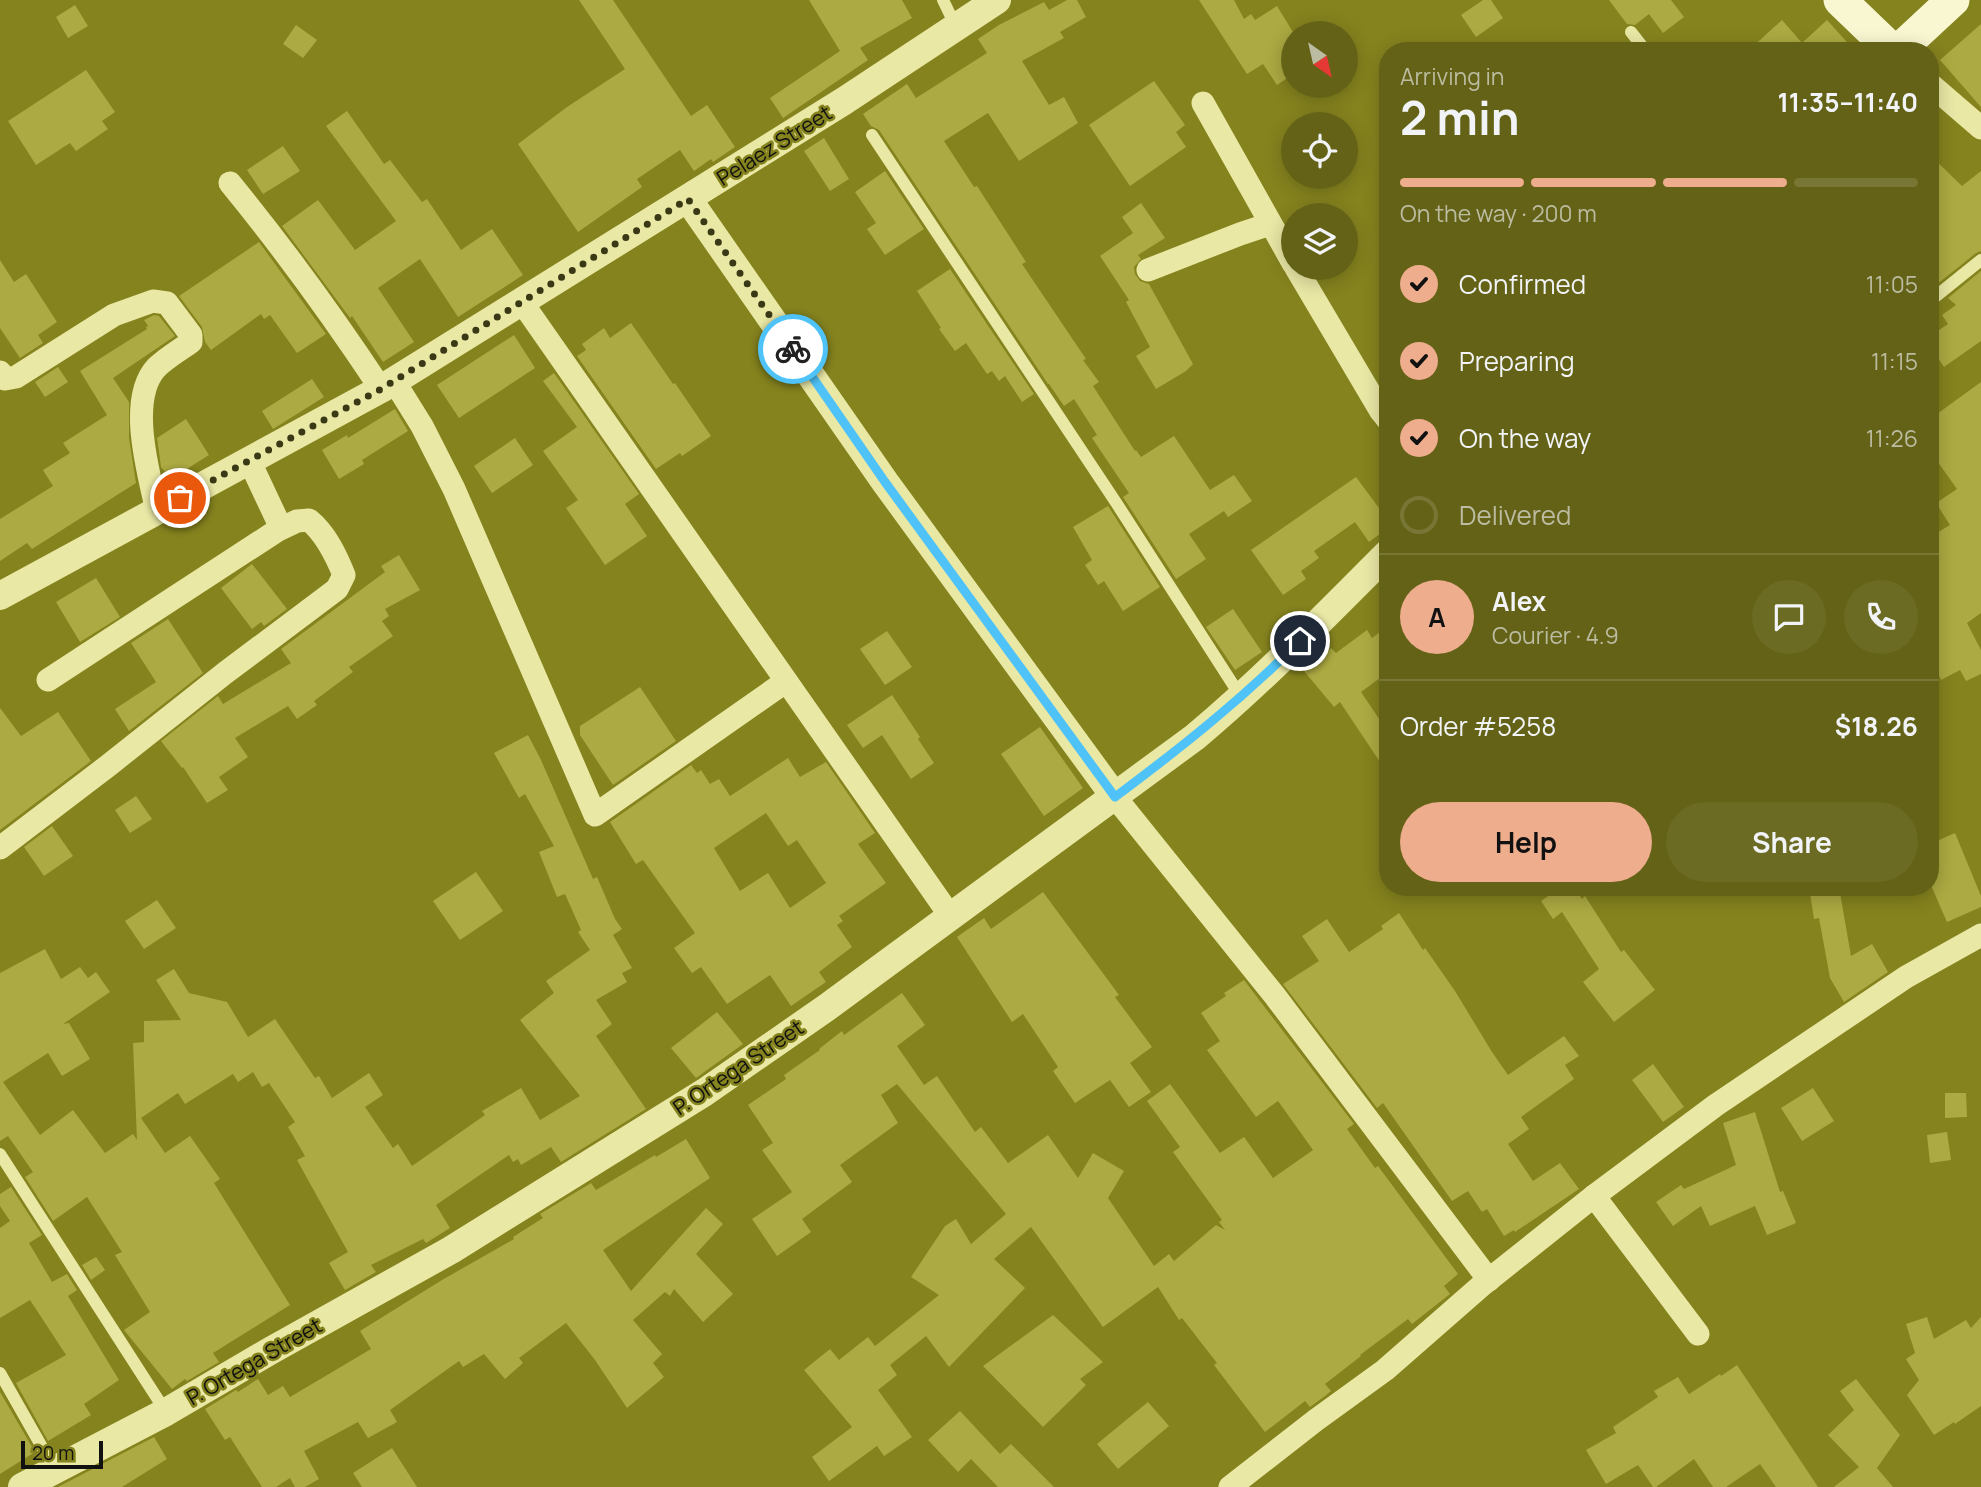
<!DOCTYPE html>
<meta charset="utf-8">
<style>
body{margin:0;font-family:Manrope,sans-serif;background:#6c6b23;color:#f1f3f6;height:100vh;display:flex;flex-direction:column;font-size:26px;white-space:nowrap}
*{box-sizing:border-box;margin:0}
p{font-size:23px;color:#bbbca1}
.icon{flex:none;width:38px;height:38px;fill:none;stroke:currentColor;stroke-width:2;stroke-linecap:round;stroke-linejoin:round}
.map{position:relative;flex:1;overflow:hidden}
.panel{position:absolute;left:1379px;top:42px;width:560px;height:854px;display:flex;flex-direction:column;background:#646216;border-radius:28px;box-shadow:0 4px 18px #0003}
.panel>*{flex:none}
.needle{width:46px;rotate:146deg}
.tools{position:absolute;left:1281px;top:21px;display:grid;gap:14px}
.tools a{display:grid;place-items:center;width:77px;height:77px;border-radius:50%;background:#646216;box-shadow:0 4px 18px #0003;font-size:35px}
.scale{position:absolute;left:21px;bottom:18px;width:82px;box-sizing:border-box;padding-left:7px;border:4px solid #111;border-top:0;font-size:19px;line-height:24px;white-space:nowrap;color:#111;-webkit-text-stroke:5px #85831e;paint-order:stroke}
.pin{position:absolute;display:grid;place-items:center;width:60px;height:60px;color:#fff;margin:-30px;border:4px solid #fff;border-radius:50%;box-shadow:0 2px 7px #0007}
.courier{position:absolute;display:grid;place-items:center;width:70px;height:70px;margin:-35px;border:5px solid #4fc3f7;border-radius:50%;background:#fff;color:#222;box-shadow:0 2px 9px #0007}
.summary em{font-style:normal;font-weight:700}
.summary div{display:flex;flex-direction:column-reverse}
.summary{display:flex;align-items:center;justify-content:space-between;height:119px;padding:0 21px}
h1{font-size:46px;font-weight:700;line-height:52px}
.bar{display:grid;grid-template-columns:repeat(4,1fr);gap:10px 7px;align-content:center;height:84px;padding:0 21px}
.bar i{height:9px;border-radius:5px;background:#787635}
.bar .current{background:#eead8d}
.bar p{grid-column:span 4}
.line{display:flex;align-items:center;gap:18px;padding:0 21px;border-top:2px solid #787635}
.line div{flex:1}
.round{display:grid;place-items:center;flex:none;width:74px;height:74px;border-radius:37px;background:#6c6b23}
ol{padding:0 21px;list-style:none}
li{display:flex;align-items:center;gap:21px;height:77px}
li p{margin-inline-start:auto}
li .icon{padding:7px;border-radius:50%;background:#eead8d;color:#111;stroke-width:4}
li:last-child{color:#bbbca1}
li i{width:38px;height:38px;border:4px solid #787635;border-radius:50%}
.cta{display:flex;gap:14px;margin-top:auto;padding:14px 21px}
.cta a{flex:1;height:80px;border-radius:42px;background:#eead8d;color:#111;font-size:28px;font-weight:700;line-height:80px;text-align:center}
.cta a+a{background:#6c6b23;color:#f1f3f6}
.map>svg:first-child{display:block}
.building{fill:#acaa42;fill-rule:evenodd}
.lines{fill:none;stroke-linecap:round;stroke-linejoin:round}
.service{stroke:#eae8a5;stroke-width:12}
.minor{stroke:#eae8a5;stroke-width:23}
.tertiary{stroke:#eae8a5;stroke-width:28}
.secondary{stroke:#f8f7d1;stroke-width:33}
.done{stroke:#3a3916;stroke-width:7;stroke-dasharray:0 12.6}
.route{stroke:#4fc3f7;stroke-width:9}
.labels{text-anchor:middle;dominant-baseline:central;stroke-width:5;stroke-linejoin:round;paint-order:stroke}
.street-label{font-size:21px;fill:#111;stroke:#85831e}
</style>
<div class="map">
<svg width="1981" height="1487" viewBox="0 0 1981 1487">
<rect width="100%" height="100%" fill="#85831e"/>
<g class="building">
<path d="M579,0H613L691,116L707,105L735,147L713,162L711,159L694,171L680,150L637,179L642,187L578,232L518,144L567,107L625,69Z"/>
<path d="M809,0H902L912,18L860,48L868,60L783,118L770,98L840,51Z"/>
<path d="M1067,0H1077L1086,17L1060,32L1064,38L1022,61L1049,105L1064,97L1078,123L1019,161L988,113L944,141L974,187L977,186L1026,262L1022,264L1086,359L1083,360L1099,382L1093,386L1135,451L1136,450L1141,457L1174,436L1210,490L1234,475L1252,501L1228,517L1224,511L1189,534L1206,559L1176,579L1123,497L1129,493L1092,438L1097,435L1074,399L1064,406L1049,384H1048L879,130L871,126L863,114L907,84L916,98L987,53L978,39L999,25L1044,2L1049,10Z"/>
<path d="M1199,0H1234L1244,19L1251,14L1255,20L1277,6L1293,32V74L1277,85L1263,64L1247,74Z"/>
<path d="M1483,0H1491L1503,18L1476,37L1461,15Z"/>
<path d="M1609,0H1671L1684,17L1663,33L1649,14L1635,25L1627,24Z"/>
<path d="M75,5L88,26L68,38L56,17Z"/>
<path d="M1782,20L1802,43L1827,20L1855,51H1748Z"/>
<path d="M1981,24V107L1940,60Z"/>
<path d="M296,25L317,40L303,58L283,44Z"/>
<path d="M86,70L115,112L102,121L108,129L76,151L70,143L36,165L8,121Z"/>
<path d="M1154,81L1185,125L1176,132L1186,147L1130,186L1089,125Z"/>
<path d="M347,111L384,164L390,160L422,202L427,199L461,250L492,229L523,275L458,317L420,259L378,288L414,342L383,362L352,316L350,318L282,226L318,200L355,250L396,221L326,126Z"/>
<path d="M824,138L849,179L830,191L804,151Z"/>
<path d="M283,146L300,171L263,194L247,170Z"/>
<path d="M1930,155L1962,186L1981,171V251L1976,253L1936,285L1930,279Z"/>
<path d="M885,171L924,229L885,255L867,229L876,223L855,192Z"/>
<path d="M1141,203L1165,238L1138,255L1141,259L1134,267L1135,274L1140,281L1149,284L1193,364L1186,371L1156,389L1136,356L1150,347L1126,302L1129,300L1100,256L1133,233L1122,217Z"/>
<path d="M259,242L326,334L297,353L270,315L264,319L261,314L211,350L205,342L202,327L179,296Z"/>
<path d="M0,260L14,282L26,274L57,322L38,335L43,343L20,358L0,328Z"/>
<path d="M950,269L1034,394L1022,402L1005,376L999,381L992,371L987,374L966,343L955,351L939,329L941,328L917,291Z"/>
<path d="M1981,271V341L1944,367L1930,346V336L1948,324L1942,315L1956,305L1948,298Z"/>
<path d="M154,315L159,316L175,336L113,378L129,402V438L136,483L32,549L27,543L0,561V519L53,486L43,470L70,453L63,443L107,415L80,371L147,329L146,327L148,326L144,320Z"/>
<path d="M631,323L673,384L675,383L711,436L682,456L680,453L656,469L577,356L586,350L582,344L604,328L610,338Z"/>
<path d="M514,335L535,368L459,418L437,385Z"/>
<path d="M58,367L68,382L45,397L35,382Z"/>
<path d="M554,373L639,494L625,504L647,536L605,565L566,508L578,500L543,451L577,427L543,381Z"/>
<path d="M312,379L324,397L273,429L262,411Z"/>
<path d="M1981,382V613L1967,623L1981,650V674L1966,681L1960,670L1941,680L1930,653V537L1950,525L1936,503L1957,489L1930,451V419Z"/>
<path d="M395,409L408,431L362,460L364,464L339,479L322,450L347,435L348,438Z"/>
<path d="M186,419L209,455L171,479L161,467L157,438Z"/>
<path d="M515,438L533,465L492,493L474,466Z"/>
<path d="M1356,477L1379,508L1388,501V528L1369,542L1355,522L1314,551L1319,558L1301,571L1306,579L1283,595L1251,550Z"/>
<path d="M1108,506L1160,587L1123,611L1104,581L1098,585L1085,565L1092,560L1073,527Z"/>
<path d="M399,555L420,590L385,609L389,616L382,621L393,636L349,667L353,672L314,701L317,705L297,719L288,706L235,738L248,757L219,777L228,790L207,803L183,767L182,768L161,741L218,696L223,704L291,663L281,649L385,572L381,566Z"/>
<path d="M252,564L287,609L264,626L261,622L252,629L221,588Z"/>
<path d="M96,578L120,617L80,642L56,602Z"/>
<path d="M1233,609L1262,652L1235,670L1206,627Z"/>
<path d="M168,619L203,673L129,731L115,709L156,682L131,643Z"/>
<path d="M1388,626V672L1361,692L1388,732V774L1340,702L1334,707L1304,671L1331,648L1336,653L1367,630L1372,638Z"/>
<path d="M887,631L912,667L885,685L860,649Z"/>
<path d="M640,687L676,741L613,785L580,735V726Z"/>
<path d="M892,695L920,737L918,739L934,763L911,779L882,735L863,748L847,725Z"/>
<path d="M0,708L21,736L58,712L91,761L0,830Z"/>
<path d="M1040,727L1083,788L1044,816L1001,754Z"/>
<path d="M528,735L541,760L593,879L597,877L615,919L622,929L613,935L632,968L622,973L627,982L596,1000L612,1024L596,1036L646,1109L561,1162L551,1147L521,1165L518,1159L513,1162L509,1155L436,1205L450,1228L426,1243L423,1239L371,1265L376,1272L345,1290L329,1263L348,1252L297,1160L305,1156L288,1127L295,1122L269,1083L262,1087L253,1072L238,1082L233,1074L185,1104L178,1093L141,1118L165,1153L190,1136L220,1179L214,1183L290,1305L213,1353L219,1362L187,1381L185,1379L172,1389L124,1330L150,1312L115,1255L122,1252L87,1197L53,1221L25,1177L33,1172L8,1136L0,1141V973L45,949L61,979L80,967L88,978L96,972L110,992L63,1024L69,1023L90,1059L62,1076L48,1053L3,1082L40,1135L73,1110L105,1153L133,1134L137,1140L133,1043L144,1042V1021L181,1020L156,980L174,969L189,993L227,1002L248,1037L275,1019L315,1078L319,1076L332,1098L369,1073L383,1095L365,1107L393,1148L398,1144L412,1166L485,1115L482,1111L521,1088L540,1120L580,1096L520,1020L554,993L546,981L590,950L578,932L581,930L565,894L557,897L539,852L554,846L525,794L519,798L494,753Z"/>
<path d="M788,758L800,777L826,762L875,833L858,844L886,883L839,916L843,921L837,925L852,947L819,972L826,982L791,1006L770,975L727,1004L701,967L692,973L674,948L695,933L643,860L636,864L610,822L691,765L697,773L701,770L710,784L719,779L730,796ZM766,813L788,846L797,840L826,883L790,908L768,873L740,891L714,848Z"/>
<path d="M136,796L152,819L130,833L115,810Z"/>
<path d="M52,826L73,856L44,876L24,847Z"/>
<path d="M1955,833L1981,896V907L1947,922L1930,883V844Z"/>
<path d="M476,872L503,911L460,940L433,901Z"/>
<path d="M1561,887H1573L1582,899L1585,896L1621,952L1624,950L1655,990L1614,1022L1583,982L1599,969L1562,912L1553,919L1541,901Z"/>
<path d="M1809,887H1839L1851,956L1872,944L1888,972L1844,1002L1830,978L1819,918L1814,919Z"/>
<path d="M1043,892L1119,995L1115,997L1152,1047L1130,1063L1151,1092L1129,1107L1110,1080L1075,1103L1053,1071L1058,1067L1023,1014L1012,1022L957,937L984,918L991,929Z"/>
<path d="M157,900L176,928L144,949L125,921Z"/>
<path d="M1399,913L1423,950L1425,948L1455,991L1492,1052L1508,1075L1564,1036L1579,1056L1565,1065L1574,1079L1521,1117L1529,1129L1508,1144L1533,1181L1560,1163L1579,1189L1515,1232L1514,1230L1504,1236L1487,1209L1482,1212L1468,1191L1452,1201L1383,1103L1377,1108L1283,984L1319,961L1302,936L1327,919L1349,952L1383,929L1381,926Z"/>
<path d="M1244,980L1354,1124L1347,1129L1375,1168L1378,1166L1458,1274L1444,1286L1450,1294L1412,1324L1408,1319L1360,1355L1361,1356L1325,1384L1331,1391L1325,1396L1310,1407L1305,1401L1265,1432L1214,1365L1217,1363L1182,1318L1179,1320L1158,1287L1103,1327L1031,1227L994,1259L1025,1288L949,1367L926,1336L890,1365L897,1375L878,1390L912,1437L884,1456L877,1446L829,1481L812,1457L852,1427L804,1370L830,1349L839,1360L868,1337L875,1346L939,1295L911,1277L945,1226L956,1219L971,1244L1006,1214L897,1084L881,1095L898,1123L840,1165L852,1182L802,1219L811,1232L777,1256L752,1219L792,1192L762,1150L773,1143L748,1105L786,1079L784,1075L820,1050L819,1049L842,1031L844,1035L902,993L925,1025L897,1046L924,1085L937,1076L975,1132L981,1127L1008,1163L1048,1135L1078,1178L1093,1153L1124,1171L1108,1198L1154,1266L1169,1254L1174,1261L1216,1225L1225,1230L1219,1222L1222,1220L1173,1152L1180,1147L1147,1101L1170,1084L1220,1153L1244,1137L1273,1178L1313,1150L1278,1101L1256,1117L1207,1050L1220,1041L1201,1013L1226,996L1224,993Z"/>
<path d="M717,1012L743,1044L696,1078L671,1048Z"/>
<path d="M1653,1064L1684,1107L1663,1122L1632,1080Z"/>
<path d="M1813,1088L1834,1121L1802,1141L1781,1108Z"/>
<path d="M1945,1093H1966L1967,1117L1945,1118Z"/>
<path d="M1755,1112L1780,1192L1783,1191L1796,1223L1767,1235L1755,1206L1710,1226L1701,1206L1673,1226L1656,1202L1681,1185L1684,1189L1736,1165L1723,1123Z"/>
<path d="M1947,1132L1951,1160L1930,1163L1927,1135Z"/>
<path d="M686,1139L710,1178L603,1250L631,1291L706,1208L723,1224L696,1254L733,1294L703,1322L674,1289L670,1296L665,1292L633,1320L662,1354L653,1363L664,1377L627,1408L595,1360L566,1323L519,1358L523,1363L505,1379L484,1354L463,1367L459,1361L390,1410L397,1422L368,1438L358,1422L304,1451L319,1479L305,1487H295L290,1478L276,1487H262L230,1437L225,1440L205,1409L236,1390L238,1392L258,1379L268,1395L283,1386L290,1397L371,1349L360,1331L442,1280L514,1239L513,1237L543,1218L540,1214L591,1183L596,1190L655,1155L656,1157Z"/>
<path d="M11,1187L42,1235L29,1243L52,1282L67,1274L77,1290L68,1296L119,1380L84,1404L91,1415L48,1441L16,1383L66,1355L30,1300L0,1318V1228L10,1221L0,1206V1194Z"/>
<path d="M96,1257L105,1270L91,1280L82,1265Z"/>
<path d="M1053,1315L1103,1362L1080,1379L1086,1385L1043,1427L983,1366Z"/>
<path d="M1927,1317L1934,1339L1966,1320L1971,1328L1981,1317V1406L1955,1424L1954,1422L1934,1435L1907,1395L1919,1380L1906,1359L1915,1353L1906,1324Z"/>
<path d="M1737,1365L1818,1487H1776L1760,1464L1726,1487H1713L1694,1459L1656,1487H1653L1638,1465L1606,1484L1586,1450L1616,1433L1613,1427L1658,1397L1654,1391L1678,1377L1689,1394L1720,1374L1721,1376Z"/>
<path d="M1856,1379L1900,1435L1877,1468L1893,1487H1834L1859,1467L1828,1435L1854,1410L1840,1391Z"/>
<path d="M0,1392L35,1452L0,1474Z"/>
<path d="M1148,1402L1169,1426L1118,1469L1097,1444Z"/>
<path d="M960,1411L1000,1454L1011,1444L1054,1487H998L971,1459L958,1472L928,1440Z"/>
<path d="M154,1437L167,1459L122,1487H58Z"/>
<path d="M392,1448L417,1487H362L353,1473Z"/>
</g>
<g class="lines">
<g class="service">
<path d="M943,0L956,27"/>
<path d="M1631,32L1646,51"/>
<path d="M872,135L1117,504L1241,697"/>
<path d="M1930,301L1981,260"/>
<path d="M0,1154L166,1412"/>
<path d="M0,1373L55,1470"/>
</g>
<g class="minor">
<path d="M1930,84L1981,128"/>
<path d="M1203,103L1293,263"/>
<path d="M230,183C284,249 334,318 381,389"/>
<path d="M1296,268L1380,410L1388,420"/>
<path d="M1148,270L1240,234L1270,224"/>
<path d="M521,301L951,917"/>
<path d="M0,372L5,379L16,377L114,315L153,301L167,303L191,335V342C180,350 166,358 156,368C127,400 149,474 157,511"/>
<path d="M394,381L422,426L454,489L595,815L785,682"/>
<path d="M249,460L281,528"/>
<path d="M1115,797L1275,996L1489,1280"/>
<path d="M0,848L109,765L225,673L337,589L344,575C336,555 326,534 309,520L297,521L278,530L48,680"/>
<path d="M1594,1196L1698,1334"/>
<path d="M1230,1487L1316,1420L1385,1370L1481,1286L1594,1196L1716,1105L1906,977L1981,935"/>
</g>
<g class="tertiary">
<path d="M688,199L885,482L1115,797"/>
<path d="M0,596L381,389L844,101L997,0"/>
<path d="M22,1487L166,1412L270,1351L451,1250L705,1092L826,1008L1195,737C1263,680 1325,616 1388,553"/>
</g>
<g class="secondary">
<path d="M1840,0L1893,51"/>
<path d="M1898,51L1953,0"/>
</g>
</g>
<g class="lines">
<path class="done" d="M180,498L381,389L688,199L793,349"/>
<path class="route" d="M793,349L885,482L1115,797C1182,747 1241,700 1300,641"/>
</g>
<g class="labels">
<g class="street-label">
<text transform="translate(774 145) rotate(-32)">Pelaez Street</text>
<text transform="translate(738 1067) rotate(-34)">P. Ortega Street</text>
<text transform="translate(254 1361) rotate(-30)">P. Ortega Street</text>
</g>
</g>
</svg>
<div class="tools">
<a><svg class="needle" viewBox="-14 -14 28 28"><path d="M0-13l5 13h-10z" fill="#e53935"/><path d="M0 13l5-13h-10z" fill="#bbbca1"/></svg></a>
<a><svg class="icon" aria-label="locate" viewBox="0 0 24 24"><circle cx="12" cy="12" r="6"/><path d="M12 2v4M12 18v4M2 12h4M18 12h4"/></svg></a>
<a><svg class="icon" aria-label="layers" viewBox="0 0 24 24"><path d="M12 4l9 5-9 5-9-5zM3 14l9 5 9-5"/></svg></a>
</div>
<div class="scale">20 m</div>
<div class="pin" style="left:180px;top:498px;background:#ea580c"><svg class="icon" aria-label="bag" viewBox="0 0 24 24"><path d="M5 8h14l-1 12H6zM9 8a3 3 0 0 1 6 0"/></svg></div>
<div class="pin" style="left:1300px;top:641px;background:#1f2937"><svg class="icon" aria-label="home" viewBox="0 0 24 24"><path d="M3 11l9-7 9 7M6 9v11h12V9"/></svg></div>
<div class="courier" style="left:793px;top:349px"><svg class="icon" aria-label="bike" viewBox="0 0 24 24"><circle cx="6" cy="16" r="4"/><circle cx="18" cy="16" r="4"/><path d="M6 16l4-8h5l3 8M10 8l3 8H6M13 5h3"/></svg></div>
<section class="panel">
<div class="summary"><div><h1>2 min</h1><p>Arriving in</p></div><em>11:35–11:40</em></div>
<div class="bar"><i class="current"></i><i class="current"></i><i class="current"></i><i></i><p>On the way · 200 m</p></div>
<ol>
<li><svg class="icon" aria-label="check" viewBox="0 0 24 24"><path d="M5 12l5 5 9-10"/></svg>Confirmed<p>11:05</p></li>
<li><svg class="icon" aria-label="check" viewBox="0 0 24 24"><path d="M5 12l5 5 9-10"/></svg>Preparing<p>11:15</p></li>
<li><svg class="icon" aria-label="check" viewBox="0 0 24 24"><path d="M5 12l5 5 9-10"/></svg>On the way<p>11:26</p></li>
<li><i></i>Delivered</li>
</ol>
<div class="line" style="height:126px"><b class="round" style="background:#eead8d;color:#111">A</b><div><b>Alex</b><p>Courier · 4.9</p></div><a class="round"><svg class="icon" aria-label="chat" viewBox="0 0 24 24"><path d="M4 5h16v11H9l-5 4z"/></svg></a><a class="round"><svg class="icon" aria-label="phone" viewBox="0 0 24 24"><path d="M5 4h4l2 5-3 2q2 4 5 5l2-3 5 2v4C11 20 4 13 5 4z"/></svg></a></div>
<div class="line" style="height:91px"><div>Order #5258</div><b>$18.26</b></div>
<div class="cta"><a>Help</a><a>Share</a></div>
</section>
</div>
